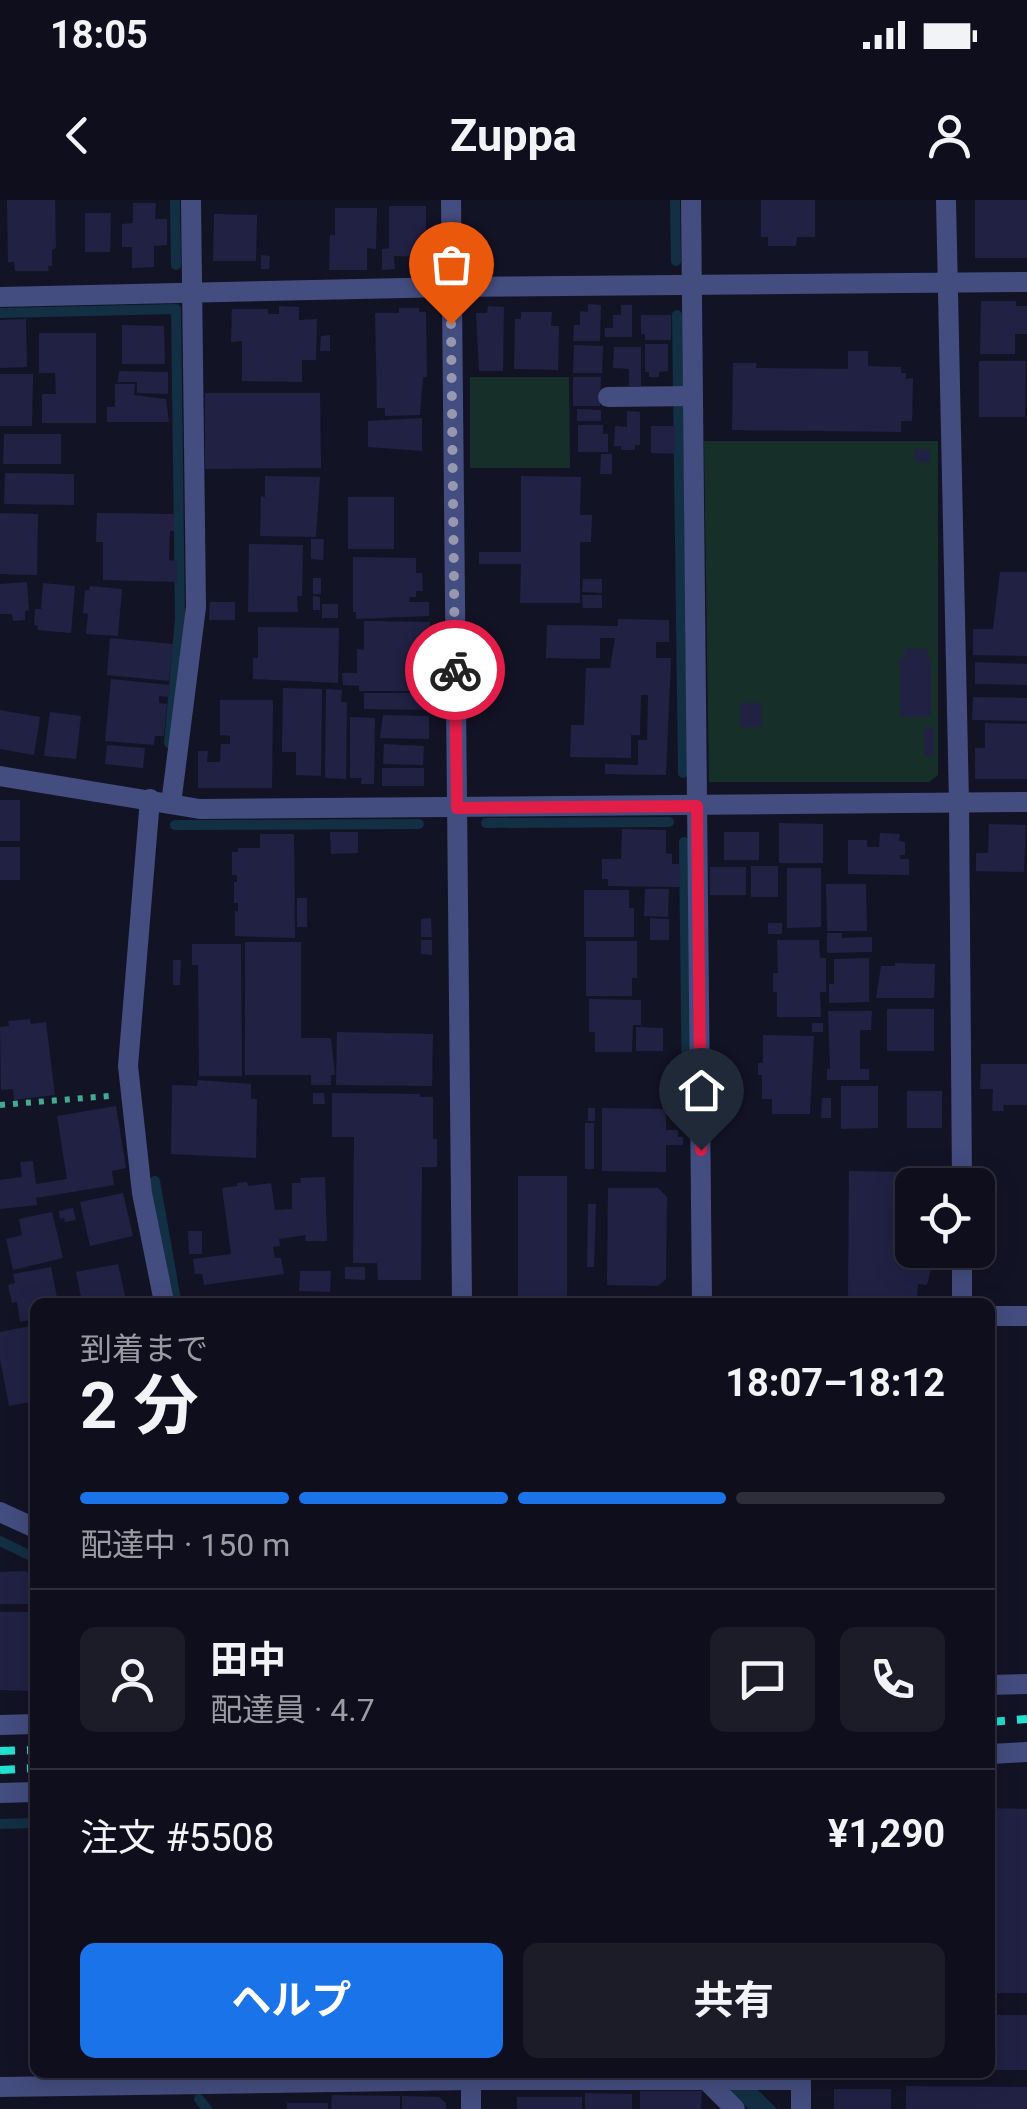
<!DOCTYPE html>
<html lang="ja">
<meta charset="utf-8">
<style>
body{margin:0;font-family:Roboto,"Noto Sans JP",sans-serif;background:#1c1c29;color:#f1f3f6;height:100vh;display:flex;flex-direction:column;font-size:38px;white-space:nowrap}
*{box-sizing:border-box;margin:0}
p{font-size:32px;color:#9b9ca3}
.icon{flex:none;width:55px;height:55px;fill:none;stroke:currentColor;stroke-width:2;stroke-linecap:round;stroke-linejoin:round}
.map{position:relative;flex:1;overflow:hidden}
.drawer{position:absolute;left:30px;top:1098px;width:965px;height:780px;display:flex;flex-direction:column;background:#0e0e1c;border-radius:15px;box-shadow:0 5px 25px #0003,0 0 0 2px #2e2e3b}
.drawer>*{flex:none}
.controls{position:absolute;left:895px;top:968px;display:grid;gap:20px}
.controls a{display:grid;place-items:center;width:100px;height:100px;border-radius:15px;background:#0e0e1c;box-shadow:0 5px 25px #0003,0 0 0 2px #2e2e3b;font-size:50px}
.pin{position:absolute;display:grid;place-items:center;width:85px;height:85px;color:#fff;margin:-102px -42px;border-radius:50% 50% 50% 0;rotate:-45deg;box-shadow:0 0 10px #0007}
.pin .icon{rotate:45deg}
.courier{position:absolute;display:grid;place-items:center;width:100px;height:100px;margin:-50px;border:8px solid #e11d48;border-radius:50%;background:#fff;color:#222;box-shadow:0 2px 12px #0007}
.head em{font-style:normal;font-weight:700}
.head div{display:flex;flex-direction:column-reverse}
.head{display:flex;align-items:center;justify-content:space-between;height:170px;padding:0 50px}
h1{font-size:65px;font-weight:700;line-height:75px}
.bar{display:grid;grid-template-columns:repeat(4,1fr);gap:15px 10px;align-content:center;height:120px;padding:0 50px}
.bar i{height:12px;border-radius:8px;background:#2e2e3b}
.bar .selected{background:#1a73e8}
.bar p{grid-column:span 4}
.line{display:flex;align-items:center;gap:25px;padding:0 50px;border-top:2px solid #2e2e3b}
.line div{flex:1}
.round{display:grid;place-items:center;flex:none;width:105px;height:105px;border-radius:15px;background:#1c1c29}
.action{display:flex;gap:20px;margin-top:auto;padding:20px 50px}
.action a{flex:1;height:115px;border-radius:15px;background:#1a73e8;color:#fff;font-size:40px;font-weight:700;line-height:115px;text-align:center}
.action a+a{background:#1c1c29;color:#f1f3f6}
.status{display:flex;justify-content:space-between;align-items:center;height:70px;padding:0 50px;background:#0e0e1c;direction:ltr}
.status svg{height:28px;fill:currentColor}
header{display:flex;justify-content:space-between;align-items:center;height:130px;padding:0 50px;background:#0e0e1c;font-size:45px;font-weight:700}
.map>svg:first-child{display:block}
.green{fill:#172f29}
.water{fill:#132f43}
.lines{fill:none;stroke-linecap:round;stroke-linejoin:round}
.stream{stroke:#132f43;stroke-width:10}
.building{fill:#212144}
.path{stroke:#40ab8f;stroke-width:6;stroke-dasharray:5 8;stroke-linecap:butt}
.minor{stroke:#444d7f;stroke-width:20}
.rail{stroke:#21e2cf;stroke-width:8;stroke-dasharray:15 12;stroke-linecap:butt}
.done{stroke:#9698b0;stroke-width:10;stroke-dasharray:0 18}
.route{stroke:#e11d48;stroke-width:12}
</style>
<div class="status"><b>18:05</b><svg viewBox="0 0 49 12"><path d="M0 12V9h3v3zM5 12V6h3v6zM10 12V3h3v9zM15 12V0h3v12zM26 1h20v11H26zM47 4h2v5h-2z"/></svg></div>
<header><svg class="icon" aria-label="back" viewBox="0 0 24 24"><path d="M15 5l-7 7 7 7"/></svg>Zuppa<svg class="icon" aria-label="person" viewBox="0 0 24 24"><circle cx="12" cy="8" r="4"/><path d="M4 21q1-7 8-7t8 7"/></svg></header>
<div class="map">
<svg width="1027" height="1909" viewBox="0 0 1027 1909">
<rect width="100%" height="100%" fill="#131326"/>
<g class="green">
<path d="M470,177H569L570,268H470Z"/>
<path d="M704,241H938V575L929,582H709Z"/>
</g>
<path class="water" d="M710,1873H741L777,1909H749Z"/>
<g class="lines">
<g class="stream">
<path d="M175,0L176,65"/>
<path d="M675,0L676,61"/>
<path d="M0,113L176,109L180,419L169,543"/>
<path d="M677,115L683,573"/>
<path d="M486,623L669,622"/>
<path d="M175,625L419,624"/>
<path d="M684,642L687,902"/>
<path d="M155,981L176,1100"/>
<path d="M0,1341L35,1358"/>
<path d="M0,1624L35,1623"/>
<path d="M199,1899L207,1909"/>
</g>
</g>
<g class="building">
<path d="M7,0H55L56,48L52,50V66H48L49,71H15L14,62H8Z"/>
<path d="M761,0H815V37H797L796,46H768V37H761Z"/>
<rect x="975" y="0" width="52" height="58"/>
<path d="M133,3H156L155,19H167V45L154,46V67L132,68V47H122V24L133,23Z"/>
<path d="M389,6H426V57L394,56L395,69L382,70V49L389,48Z"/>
<path d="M335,8H377L376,49L367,48V70H329L330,35H335Z"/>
<path d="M85,13H111L110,52H85Z"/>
<path d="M214,14L257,15L256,61H213Z"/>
<path d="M261,55L270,56L269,69H261Z"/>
<path d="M981,101H1016V106H1027V134H1015V154H980Z"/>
<path d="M588,104L601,105L600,141H573L574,125H580V111L588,112Z"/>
<path d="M621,105H632V137H605V128H613V115H621Z"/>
<path d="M279,106L299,107V120L317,119L316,160H302V182L242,181V141L231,142L232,109H268V114H279Z"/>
<path d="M488,106L504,107L503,171H479L476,113H487Z"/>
<path d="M399,108H419V112H426L427,177H423L420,215L385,216V208H377L375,113H399Z"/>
<path d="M521,112H552L551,126H559L558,170L514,169L515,119H521Z"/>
<path d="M641,115H671V140H645V134H641Z"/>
<path d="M26,119L27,167L0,168V120Z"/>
<path d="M122,125L164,126L165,164H122Z"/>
<path d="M39,133H96V223H42V194H56L55,173H39Z"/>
<path d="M330,135V151H320L321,136Z"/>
<path d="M645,144H668V171L659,172V177H649V172H645Z"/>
<path d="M574,145L603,146L602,173H573Z"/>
<path d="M614,147H641V186H629V169L613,168Z"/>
<path d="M848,151H868V166L901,167V173H906V179L913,178L912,221H901V232L732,230L733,163H757L756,168L848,169Z"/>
<path d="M979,161H1026L1025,217H979Z"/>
<path d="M119,171L168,172V194L137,193V182H118Z"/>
<path d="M0,174H33L32,226H0Z"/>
<path d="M573,177H601L600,206H573Z"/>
<path d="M115,184H135L134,195L166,199L169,222H107V207H115Z"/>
<path d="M205,193H320L321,268L205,269Z"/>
<path d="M577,209L601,210V221H577Z"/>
<path d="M627,211L640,212V245H635V250H621V246H614L615,226L627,227Z"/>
<path d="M422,218V251L368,247V221Z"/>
<path d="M578,225H603V234H608V252H578Z"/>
<path d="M651,226H675V254L651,253Z"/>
<path d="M4,234H61V264H3Z"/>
<path d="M915,249H929L930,262H915Z"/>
<path d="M601,254H612V274H600Z"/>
<path d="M5,273L74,274V305L4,304Z"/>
<path d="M265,276L320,277L316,337L260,336L261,296L265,297Z"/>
<path d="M521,276L581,277L580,315H592L591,342H580V403H520L521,364H479V352H521Z"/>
<rect x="348" y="297" width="46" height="52"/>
<path d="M0,313L38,314L37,375L0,374Z"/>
<path d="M97,313L174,314V331H170L169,360L177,361V382L103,380V342H96Z"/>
<path d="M311,339H324L323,360L311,359Z"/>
<path d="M249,344L303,345L302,396H297L298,412H248Z"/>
<path d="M353,357L416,358V373H422L423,391H416V397H410L409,402H429V416L356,419V412H353Z"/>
<path d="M1000,372H1027V456L973,455V429H993Z"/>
<rect x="313" y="378" width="8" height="16"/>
<path d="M583,379H602V393L582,392Z"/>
<path d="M27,382L29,410L25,411V420L13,421L12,414H0V384Z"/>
<path d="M43,383L75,386L71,433L37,430L38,426L34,425L35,409H41Z"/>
<path d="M90,386L122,389L118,436L86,434L88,414L83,413L85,390L89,391Z"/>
<path d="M582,395H602V408H583Z"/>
<path d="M313,396L320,397V410H313Z"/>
<path d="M210,402H235V420H209Z"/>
<rect x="322" y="404" width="16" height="14"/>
<path d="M618,419L669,420V442H656V458H671L666,575L605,574V564L638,565V540H647L648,495H641L640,535H631V558L570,557L571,525H584L586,468H610L615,438H600V459L546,458L547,425L618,426Z"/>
<path d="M364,421L430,422V433L419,434V456H430V491H359V486L343,485L342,473H357V449L364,450Z"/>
<path d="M258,427L339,428L338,483L253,479V458H258Z"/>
<path d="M110,438L173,444L169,481L107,475Z"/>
<path d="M905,448L928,449L927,458H931V517H900V458H905Z"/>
<path d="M975,462L1027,464V485L975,484Z"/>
<path d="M111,479L170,485L169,497L159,496V503L167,504L164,536H155L154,545L105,541Z"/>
<path d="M283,488L322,489L321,576L296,575V552H282Z"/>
<path d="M326,489L342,490L341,502H347L346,579L325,578Z"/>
<path d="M364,493H427L426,510L364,509Z"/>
<path d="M973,497L1027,498V521L972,520Z"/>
<path d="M220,500H273L272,588H198V551H208L207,562H220L221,544H230V536L220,535Z"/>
<path d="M741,503H761L762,527H740Z"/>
<path d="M0,510L40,517L34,555L0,549Z"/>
<path d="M50,512L81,516L76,559L44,556Z"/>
<path d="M383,515L429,516V539L380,538Z"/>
<path d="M350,517L375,518L374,584H361L362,578H350Z"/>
<path d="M985,523L1027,524V579H975V548H985Z"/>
<rect x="924" y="527" width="10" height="29"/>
<path d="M384,544L424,546L423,565L383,564Z"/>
<path d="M107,545L145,548L143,568L105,564Z"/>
<rect x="382" y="568" width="42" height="18"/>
<rect x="0" y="600" width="20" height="41"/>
<path d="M779,623L823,624V663H779Z"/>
<path d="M989,624L1026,625L1024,672L976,671V653H988Z"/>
<path d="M622,629L666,630V653L672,654V664H680V687L608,686V679H602V659H621Z"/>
<path d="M330,632H358V653L331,654Z"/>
<rect x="724" y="632" width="35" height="28"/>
<path d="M880,633L900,634L899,641L905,642V655H900V659H909V675L848,674V640H867V647H879Z"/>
<path d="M260,634H294L295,738L235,736V711H238V703H234V682H237V675H232V652H238V648H260Z"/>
<rect x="0" y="647" width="20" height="33"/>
<rect x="751" y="666" width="27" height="31"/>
<rect x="710" y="667" width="36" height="28"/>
<path d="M787,668H821V727L787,728Z"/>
<path d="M826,684H866L867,731H827Z"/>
<path d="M645,689H669L668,717L644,716Z"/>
<path d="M584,690H629V708H634V737H584Z"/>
<rect x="297" y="698" width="10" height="29"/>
<path d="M431,718L432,737H421V719Z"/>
<path d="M650,718L669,719V740H650Z"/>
<rect x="768" y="723" width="14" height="11"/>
<path d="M827,733H842V738L872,737V752L827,753Z"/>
<path d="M421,740H432V755L421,754Z"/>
<path d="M777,740H819L820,758H826V792H820L821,817H777V792H773V773H778Z"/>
<path d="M586,741H637V778H632V796H586Z"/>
<path d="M245,742H301V838H331L335,875H331V885H311V875H245Z"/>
<path d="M192,744H241L242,876H199L198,765H192Z"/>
<path d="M869,758V802L829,803V784H834V759Z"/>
<path d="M173,760H181L180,785H173Z"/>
<path d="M895,763L935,764L934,798H876L881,766H895Z"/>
<path d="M589,799L641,800V825H633L632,852H595V832H589Z"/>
<rect x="887" y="809" width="47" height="42"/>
<path d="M828,811H872L871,830H860V869H869V880H827V869H830Z"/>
<path d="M30,819L31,824L46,822L55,895L14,900L13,889L1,890L0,827L9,826L8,821Z"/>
<rect x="812" y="823" width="11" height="9"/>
<path d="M636,827L663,828V851H636Z"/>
<path d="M337,832L433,834L432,886L336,885Z"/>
<path d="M763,835L814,836L810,914H772V899H762V875H758V863H763Z"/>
<path d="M981,864H1027V905H1003L1004,911H992L993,889H980Z"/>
<path d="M198,880L251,884V899H257L256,958L171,954L172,885L197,886Z"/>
<path d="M725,885H742V897L724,896Z"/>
<path d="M841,886H878V928L841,929Z"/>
<rect x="907" y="891" width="35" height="37"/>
<path d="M313,893H324L325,904H313Z"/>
<path d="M332,893L420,894V897H433V939H437V967H422L421,1080H378L377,1063H353L354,937H332Z"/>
<path d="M822,898H831V918H821Z"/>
<path d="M116,906L126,968L112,971L114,985L36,998L37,1005L0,1009V980L22,977L20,962L33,961L36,984L67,979L57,916Z"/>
<rect x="588" y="908" width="7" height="13"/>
<path d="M602,908L666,909V930H678V937H683V945H666V972L602,971Z"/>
<rect x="585" y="923" width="9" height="46"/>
<path d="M849,971L914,972L912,1050H928L933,1062L927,1085L918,1084L917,1099L872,1102V1099L848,1098Z"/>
<path d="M518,976H567V1102H541V1096H518Z"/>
<path d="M325,977L327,1041H305L306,1035L279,1039L280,1046L273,1047L275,1058H281L284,1074L204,1085L202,1074H195L193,1059L231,1054L222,988L237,986V983L247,982L248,986L271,983L275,1010L292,1009V983H301L300,978Z"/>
<path d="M608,988H658L667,997L666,1079L658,1086L607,1085Z"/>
<path d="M123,993L133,1036L90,1046L80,1002Z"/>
<path d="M588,1004H596L594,1067H587Z"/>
<path d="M73,1008L76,1020L65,1022L64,1018L60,1019L59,1011Z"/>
<path d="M52,1012L63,1058L13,1070L6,1039L22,1035L19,1019Z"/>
<path d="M188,1031H202V1054H189Z"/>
<path d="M118,1064L126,1100L82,1102L76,1072Z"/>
<path d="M51,1067L58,1102H35V1119L20,1122L17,1102L12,1103L8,1085L15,1083L13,1074Z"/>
<path d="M345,1067H365V1080L345,1079Z"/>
<path d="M300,1071H331L330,1092L299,1091Z"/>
<path d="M35,1125V1201L9,1206L0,1159V1132Z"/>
<path d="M25,1371L35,1376V1404H0V1372Z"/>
<path d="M0,1412H34L33,1491L0,1490Z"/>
<path d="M990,1608L1027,1609V1793H990Z"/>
<rect x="990" y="1815" width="37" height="55"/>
<path d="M906,1886L1027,1887V1909H906Z"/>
<rect x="834" y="1889" width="57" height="20"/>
<path d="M640,1891H702L701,1909H640Z"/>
<path d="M585,1893L632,1894V1909H585Z"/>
<path d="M332,1895L400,1896V1909H331Z"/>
<path d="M402,1896L439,1897L446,1903V1909H402Z"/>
<rect x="517" y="1897" width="65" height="12"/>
<rect x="287" y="1903" width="41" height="6"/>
</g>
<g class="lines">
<path class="path" d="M0,905L109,896"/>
<g class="minor">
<path d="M451,0L462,1102"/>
<path d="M691,0L702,1102"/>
<path d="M946,0L959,603L962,985"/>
<path d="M0,97L451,87L1027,82"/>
<path d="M608,197L693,196"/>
<path d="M0,576L200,609L1027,602"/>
<path d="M150,599L128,866L142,993L164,1102"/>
<path d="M171,604L196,407L191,0"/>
<path d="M962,1050V1102"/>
<path d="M990,1116H1027"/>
<path d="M0,1312L35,1328"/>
<path d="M990,1485L1027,1484"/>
<path d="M0,1525L35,1524"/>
<path d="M990,1554L1027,1552"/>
<path d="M0,1593L35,1592"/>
<path d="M471,1872V1909"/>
<path d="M706,1880L735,1909"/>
<path d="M0,1887L471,1880H801"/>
<path d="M801,1909V1872"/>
</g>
<g class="rail">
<path d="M990,1522L1027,1519"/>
<path d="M0,1551L35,1550"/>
<path d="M0,1570L35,1568"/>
</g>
</g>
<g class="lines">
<path class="done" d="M451,124L455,470"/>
<path class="route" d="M455,470L457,608L697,606L701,950"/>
</g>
</svg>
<div class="controls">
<a><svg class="icon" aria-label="locate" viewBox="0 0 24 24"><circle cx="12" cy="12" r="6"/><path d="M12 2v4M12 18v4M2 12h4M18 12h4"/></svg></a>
</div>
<div class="pin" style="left:451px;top:124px;background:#ea580c"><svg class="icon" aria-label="bag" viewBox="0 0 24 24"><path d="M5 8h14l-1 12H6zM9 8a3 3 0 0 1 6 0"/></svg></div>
<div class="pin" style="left:701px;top:950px;background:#1f2937"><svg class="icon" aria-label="home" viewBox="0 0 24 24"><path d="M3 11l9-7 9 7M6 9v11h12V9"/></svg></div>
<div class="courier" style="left:455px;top:470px"><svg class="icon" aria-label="bike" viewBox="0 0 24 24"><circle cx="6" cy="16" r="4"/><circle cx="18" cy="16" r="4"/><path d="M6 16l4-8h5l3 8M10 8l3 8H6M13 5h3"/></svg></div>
<section class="drawer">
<div class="head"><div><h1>2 分</h1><p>到着まで</p></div><em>18:07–18:12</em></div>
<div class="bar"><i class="selected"></i><i class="selected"></i><i class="selected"></i><i></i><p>配達中 · 150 m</p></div>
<div class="line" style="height:180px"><a class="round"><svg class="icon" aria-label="person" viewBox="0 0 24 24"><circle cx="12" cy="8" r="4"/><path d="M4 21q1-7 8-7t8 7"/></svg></a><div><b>田中</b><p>配達員 · 4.7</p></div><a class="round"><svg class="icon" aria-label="chat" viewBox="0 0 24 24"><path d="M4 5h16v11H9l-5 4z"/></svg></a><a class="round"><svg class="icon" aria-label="phone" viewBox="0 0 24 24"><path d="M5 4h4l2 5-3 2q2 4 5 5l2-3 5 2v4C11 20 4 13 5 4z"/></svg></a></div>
<div class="line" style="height:130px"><div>注文 #5508</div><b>¥1,290</b></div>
<div class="action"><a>ヘルプ</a><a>共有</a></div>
</section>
</div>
